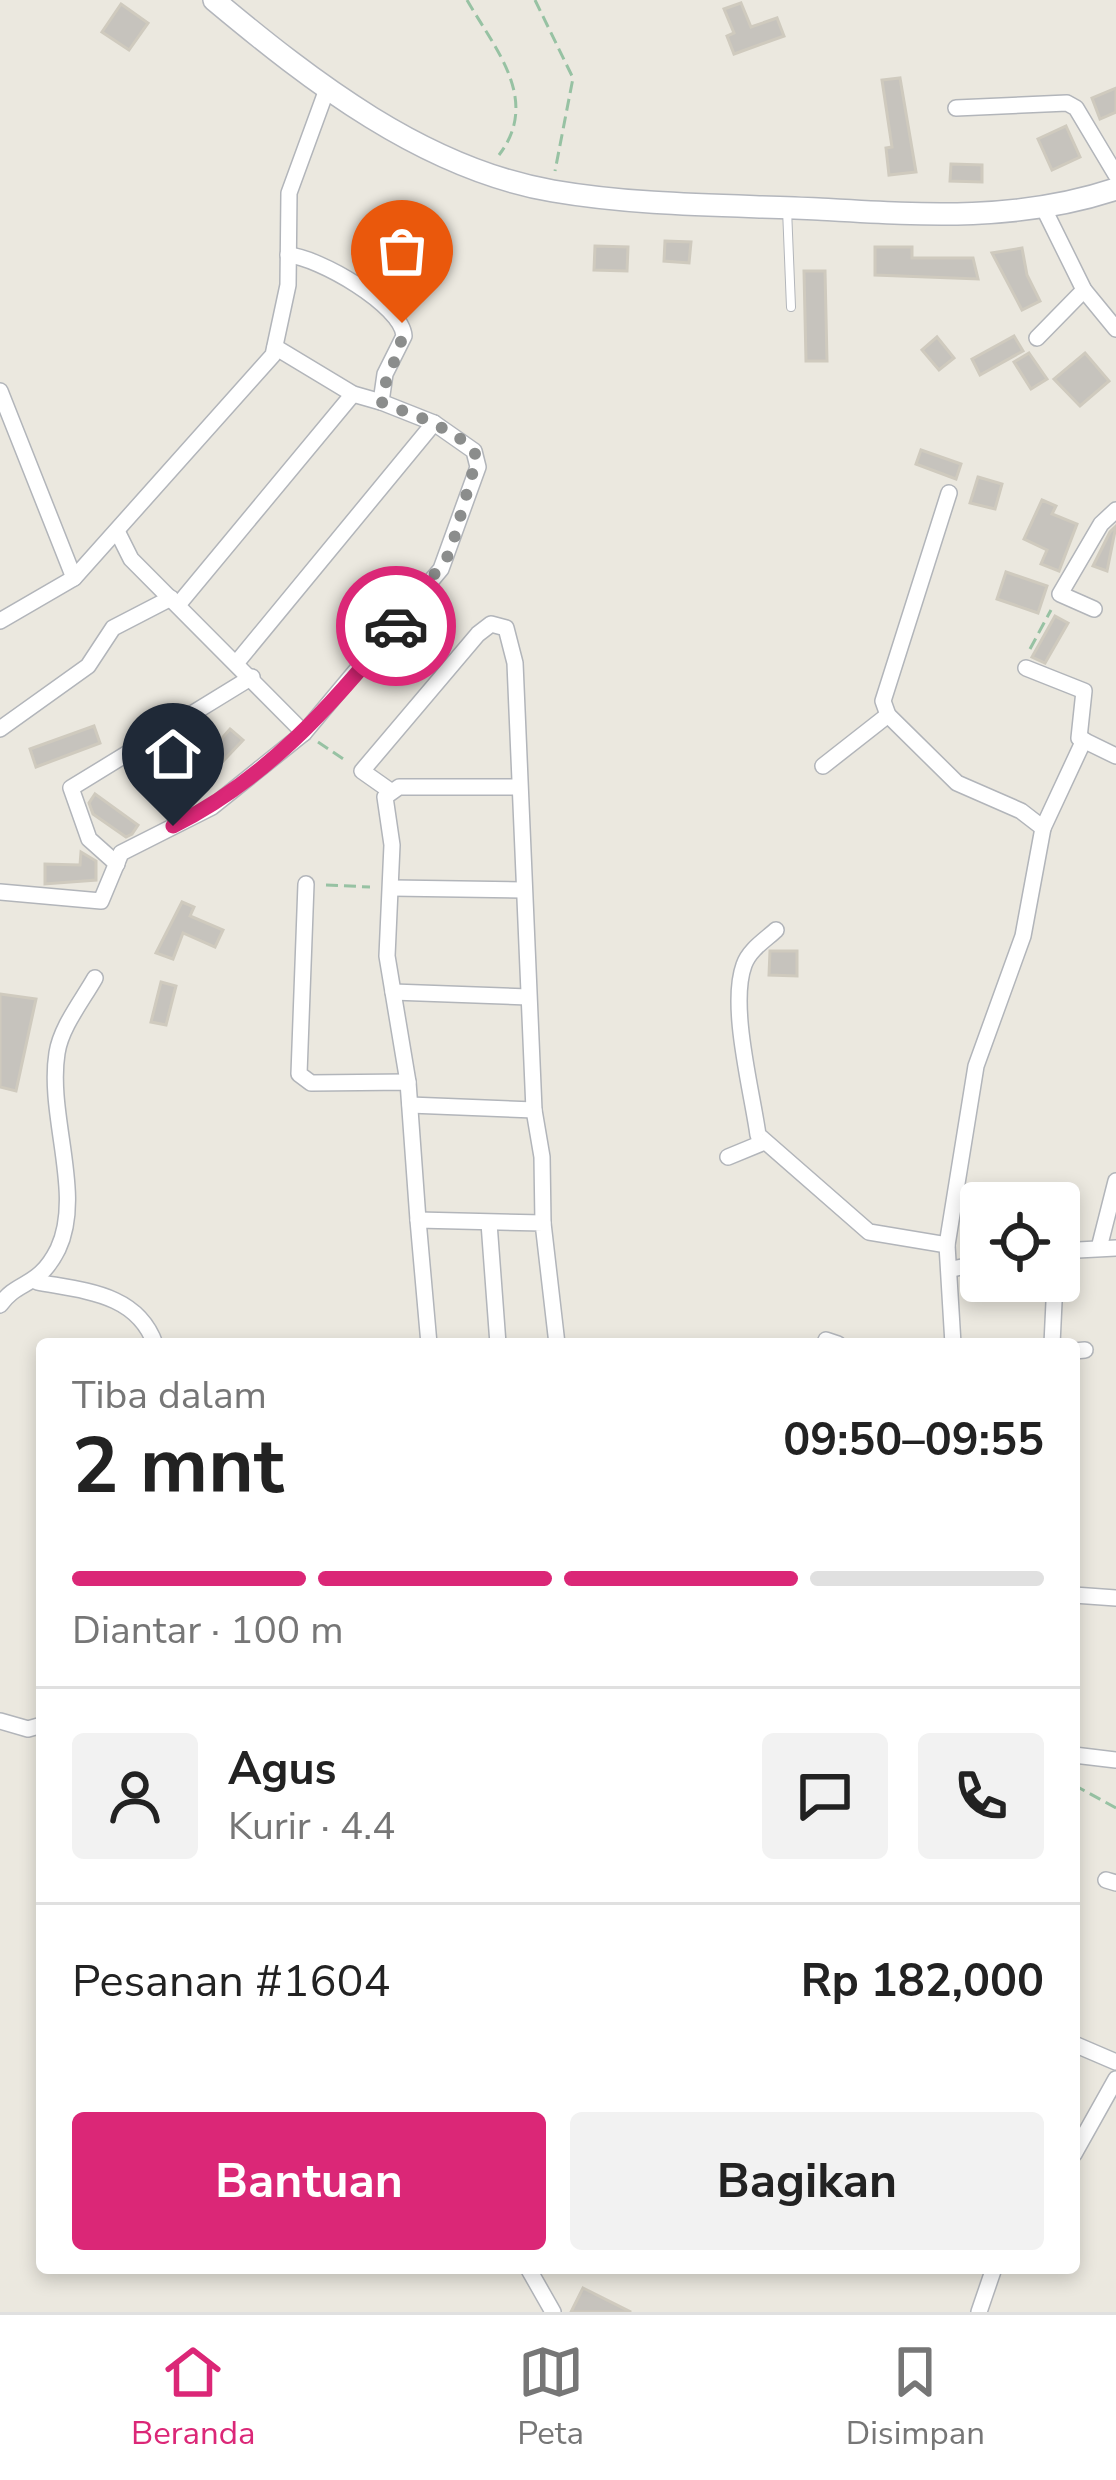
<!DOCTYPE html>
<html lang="id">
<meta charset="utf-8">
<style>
body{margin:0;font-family:"Nunito Sans",sans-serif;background:#f2f2f2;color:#222;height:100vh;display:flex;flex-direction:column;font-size:45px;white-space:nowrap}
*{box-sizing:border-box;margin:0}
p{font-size:39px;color:#767676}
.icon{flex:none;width:66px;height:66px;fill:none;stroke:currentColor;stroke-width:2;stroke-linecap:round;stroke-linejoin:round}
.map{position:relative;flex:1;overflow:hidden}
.details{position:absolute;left:36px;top:1338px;width:1044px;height:936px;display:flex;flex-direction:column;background:#fff;border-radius:12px;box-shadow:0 6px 18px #0003}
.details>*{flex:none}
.buttons{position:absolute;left:960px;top:1182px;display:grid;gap:24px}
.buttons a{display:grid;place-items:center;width:120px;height:120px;border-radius:12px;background:#fff;box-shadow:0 6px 18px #0003;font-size:60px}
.pin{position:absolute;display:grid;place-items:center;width:102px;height:102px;color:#fff;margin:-123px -51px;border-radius:50% 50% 50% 0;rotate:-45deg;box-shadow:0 0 12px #0007}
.pin .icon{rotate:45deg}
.courier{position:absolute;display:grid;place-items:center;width:120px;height:120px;margin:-60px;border:9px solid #db2777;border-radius:50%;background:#fff;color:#222;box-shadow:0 3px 15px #0007}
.head em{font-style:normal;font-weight:700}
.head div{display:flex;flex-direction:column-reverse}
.head{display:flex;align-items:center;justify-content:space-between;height:204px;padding:0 36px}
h1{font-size:78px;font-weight:700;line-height:90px}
.bar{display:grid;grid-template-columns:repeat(4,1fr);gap:18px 12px;align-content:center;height:144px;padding:0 36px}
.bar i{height:15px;border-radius:9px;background:#e0e0e0}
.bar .on{background:#db2777}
.bar p{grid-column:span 4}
.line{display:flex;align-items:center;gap:30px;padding:0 36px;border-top:3px solid #e0e0e0}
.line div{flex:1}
.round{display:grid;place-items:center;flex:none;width:126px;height:126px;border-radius:12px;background:#f2f2f2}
.cta{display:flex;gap:24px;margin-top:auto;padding:24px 36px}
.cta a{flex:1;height:138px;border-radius:12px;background:#db2777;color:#fff;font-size:48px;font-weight:700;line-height:138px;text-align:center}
.cta a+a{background:#f2f2f2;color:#222}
.tab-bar{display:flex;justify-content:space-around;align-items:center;height:168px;border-top:3px solid #e0e0e0;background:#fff;font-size:33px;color:#767676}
.tab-bar a{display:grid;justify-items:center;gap:6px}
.tab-bar .on{color:#db2777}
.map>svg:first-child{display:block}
.building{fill:#c6c3bd;stroke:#cfcabe;stroke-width:3}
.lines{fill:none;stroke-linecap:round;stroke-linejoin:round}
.lane-casing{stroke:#b2b5ba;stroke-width:10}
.street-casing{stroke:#b2b5ba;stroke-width:18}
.secondary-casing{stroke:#b3b6bc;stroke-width:24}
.path{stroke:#97c2a3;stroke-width:3;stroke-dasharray:12 6;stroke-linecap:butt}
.lane{stroke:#fff;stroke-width:8}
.street{stroke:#fff;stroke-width:15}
.secondary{stroke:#fff;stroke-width:21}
.done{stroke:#8b8d8c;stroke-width:12;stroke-dasharray:0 21.6}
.route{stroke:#db2777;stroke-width:15}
</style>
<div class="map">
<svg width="1116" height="2312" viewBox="0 0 1116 2312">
<rect width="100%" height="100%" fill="#ebe8df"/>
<g class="building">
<path d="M741,3L751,27L777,18L784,36L734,54L727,36L734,33L724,9Z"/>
<path d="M121,4L148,23L129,50L102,32Z"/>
<path d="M900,78L916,172L889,175L886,148L892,147L882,80Z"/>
<path d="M1116,88V112L1100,119L1092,98Z"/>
<path d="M1066,126L1080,157L1052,170L1038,139Z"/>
<path d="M951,164L982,165V182L950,181Z"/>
<path d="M665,241L691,242L689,263L664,261Z"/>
<path d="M595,246L628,247L627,271L594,270Z"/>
<path d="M875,247H912V258H973L978,279L875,275Z"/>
<path d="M1022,248L1027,275L1040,301L1022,310L992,253Z"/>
<path d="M804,271H825L827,361H806Z"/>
<path d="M1014,336L1023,351L980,375L972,359Z"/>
<path d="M937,337L954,358L939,370L922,350Z"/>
<path d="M1029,353L1047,379L1031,389L1014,362Z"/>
<path d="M1085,353L1109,381L1080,406L1054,379Z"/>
<path d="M921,450L961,464L956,479L916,464Z"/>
<path d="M978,477L1002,484L995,509L970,503Z"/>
<path d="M1042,500L1056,506L1052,514L1077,524L1059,571L1041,564L1047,550L1024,539Z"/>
<path d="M1116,526L1107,571L1093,566L1110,532Z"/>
<path d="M1006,572L1047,586L1038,613L997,599Z"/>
<path d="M1055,616L1068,623L1045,663L1032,657Z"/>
<path d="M94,726L100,743L36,767L30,749Z"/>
<path d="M230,729L243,740L174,813L164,804Z"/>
<path d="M95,794L138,825L132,834L126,837L93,814L89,803Z"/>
<path d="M81,852L96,861V880L45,884V864L80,865Z"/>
<path d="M182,902L194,907L190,916L223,930L215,947L183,933L173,959L156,953Z"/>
<path d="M770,951H797V976L769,975Z"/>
<path d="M161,982L176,986L166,1025L151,1022Z"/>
<path d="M0,994L36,999L16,1091L0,1087Z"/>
<path d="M583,2288L631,2312H571Z"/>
</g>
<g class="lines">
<g class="lane-casing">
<path id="lane" d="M787,209L791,307"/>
</g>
<g class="street-casing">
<g id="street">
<path d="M956,108L1067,103L1076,108L1116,175"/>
<path d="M1045,211L1084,290L1116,329"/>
<path d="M1037,338L1084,290"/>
<path d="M275,347L353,394L381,402"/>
<path d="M0,391L74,578"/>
<path d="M949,493L883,701L888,715L957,783L1021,811L1043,828L1023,936L976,1066L947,1245L953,1344"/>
<path d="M118,533L131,559L304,733"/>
<path d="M178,605L353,394"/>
<path d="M1094,609L1060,594L1101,524L1116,510"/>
<path d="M0,621L74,578L273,355L288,285L289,193L327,89"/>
<path d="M238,661L434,423"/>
<path d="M1026,668L1084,691L1079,738L1116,756"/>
<path d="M0,729L88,666L113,628L171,598"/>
<path d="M823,766L888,715"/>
<path d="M389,790L362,771L478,634L491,624L506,628L515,663L534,1110L410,1105"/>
<path d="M1043,828L1084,740"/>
<path d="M117,864L89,839L71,788L252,677"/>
<path d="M306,884L299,1074L311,1083L408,1082L418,1220"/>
<path d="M392,888L522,890"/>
<path d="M0,892L101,901L121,853L212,807L304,733L441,569L478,467L474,451L434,423L381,402L385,374L404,336C402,305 318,257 288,255"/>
<path d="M776,930C765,940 749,950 744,965C729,1006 752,1091 758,1135L869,1232L947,1245"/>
<path d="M393,992L528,997"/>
<path d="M408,1082L387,956L392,845L385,797L399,787H519"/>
<path d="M534,1110L542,1157L543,1223"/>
<path d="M728,1157L762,1143"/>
<path d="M489,1223L498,1344"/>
<path d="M1099,1248L1116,1181"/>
<path d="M1059,1251L1116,1248"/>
<path d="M952,1269L981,1263"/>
<path d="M37,1282C84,1291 137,1293 155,1344"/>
<path d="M0,1305C18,1279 38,1289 58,1249C84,1194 47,1116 57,1053C61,1027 82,1001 95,978"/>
<path d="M826,1340L838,1344"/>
<path d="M429,1344L418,1220L543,1223L557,1344"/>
<path d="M1052,1344L1055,1281"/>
<path d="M1074,1351L1085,1350"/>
<path d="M1074,1595L1116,1598"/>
<path d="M0,1721L28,1729L42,1725"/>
<path d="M1074,1755L1116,1760"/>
<path d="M1106,1880L1116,1883"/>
<path d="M1074,2044L1116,2062"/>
<path d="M1074,2154L1116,2079"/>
<path d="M528,2268L553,2312"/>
<path d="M979,2312L994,2268"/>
</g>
</g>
<g class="secondary-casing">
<path id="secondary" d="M214,0C311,81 424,169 553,191C640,206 730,205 818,209C920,215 1017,222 1116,189"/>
</g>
<g class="path">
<path d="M467,0C495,49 541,100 499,155"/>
<path d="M535,0L573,78L555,171"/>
<path d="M1030,649L1051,610"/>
<path d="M318,742L345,760"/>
<path d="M326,885L370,887"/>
<path d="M1074,1785L1116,1808"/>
</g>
<use href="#lane" class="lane"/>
<use href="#street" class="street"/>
<use href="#secondary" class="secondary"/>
</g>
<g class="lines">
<path class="done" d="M396,626L450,553L477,457L469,444L434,423L381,402C384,375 406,348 402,323"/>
<path class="route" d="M173,826C264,781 333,705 396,626"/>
</g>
</svg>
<div class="buttons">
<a><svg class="icon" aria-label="locate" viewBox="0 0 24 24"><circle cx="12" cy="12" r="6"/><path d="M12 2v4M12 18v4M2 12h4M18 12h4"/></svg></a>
</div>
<div class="pin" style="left:402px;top:323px;background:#ea580c"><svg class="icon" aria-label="bag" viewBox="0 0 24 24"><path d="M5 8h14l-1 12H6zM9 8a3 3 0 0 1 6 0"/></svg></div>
<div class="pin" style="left:173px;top:826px;background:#1f2937"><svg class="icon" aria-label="home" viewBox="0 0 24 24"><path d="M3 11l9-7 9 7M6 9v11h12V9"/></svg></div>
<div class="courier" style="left:396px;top:626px"><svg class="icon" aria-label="car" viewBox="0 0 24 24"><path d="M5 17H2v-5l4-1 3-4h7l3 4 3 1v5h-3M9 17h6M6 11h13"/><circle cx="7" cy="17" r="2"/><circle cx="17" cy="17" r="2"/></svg></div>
<section class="details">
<div class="head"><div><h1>2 mnt</h1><p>Tiba dalam</p></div><em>09:50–09:55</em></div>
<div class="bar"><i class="on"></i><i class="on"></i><i class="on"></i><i></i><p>Diantar · 100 m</p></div>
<div class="line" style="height:216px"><a class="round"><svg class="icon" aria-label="person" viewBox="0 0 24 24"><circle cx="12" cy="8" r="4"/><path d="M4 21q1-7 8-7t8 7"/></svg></a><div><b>Agus</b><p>Kurir · 4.4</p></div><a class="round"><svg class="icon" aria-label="chat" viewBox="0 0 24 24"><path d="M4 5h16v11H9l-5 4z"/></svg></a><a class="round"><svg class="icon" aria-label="phone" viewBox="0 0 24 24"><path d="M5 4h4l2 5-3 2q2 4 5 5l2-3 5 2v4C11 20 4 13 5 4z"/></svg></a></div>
<div class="line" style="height:156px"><div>Pesanan #1604</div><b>Rp 182,000</b></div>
<div class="cta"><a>Bantuan</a><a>Bagikan</a></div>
</section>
</div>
<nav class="tab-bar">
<a class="on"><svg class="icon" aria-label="home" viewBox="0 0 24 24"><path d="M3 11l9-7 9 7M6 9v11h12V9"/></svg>Beranda</a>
<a><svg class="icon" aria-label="map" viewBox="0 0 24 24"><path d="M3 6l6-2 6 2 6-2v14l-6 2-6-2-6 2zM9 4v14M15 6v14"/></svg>Peta</a>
<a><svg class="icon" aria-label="saved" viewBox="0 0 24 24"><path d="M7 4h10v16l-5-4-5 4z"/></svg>Disimpan</a>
</nav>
